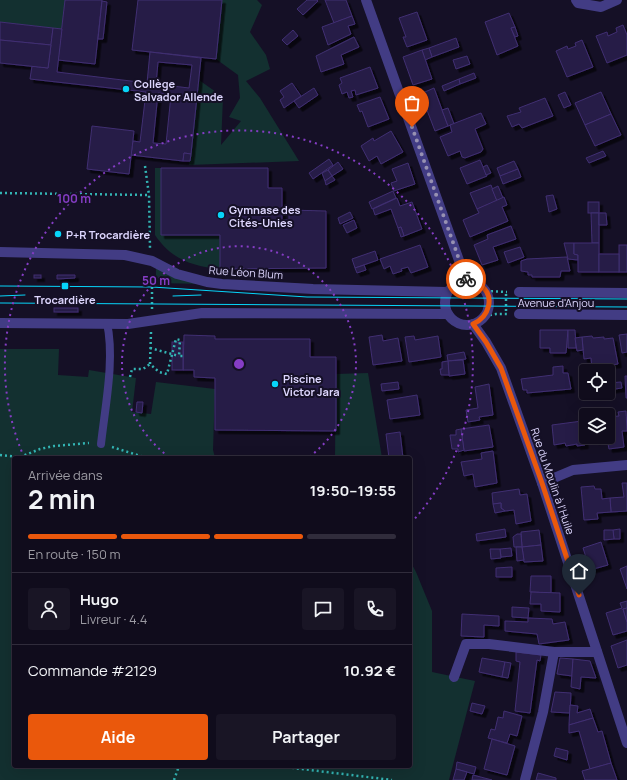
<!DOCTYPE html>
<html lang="fr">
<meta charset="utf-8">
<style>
body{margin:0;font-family:Manrope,sans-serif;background:#191525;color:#f1f3f6;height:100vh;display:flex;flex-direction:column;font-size:15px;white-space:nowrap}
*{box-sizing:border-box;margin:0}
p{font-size:13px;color:#9c9ba3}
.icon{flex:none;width:22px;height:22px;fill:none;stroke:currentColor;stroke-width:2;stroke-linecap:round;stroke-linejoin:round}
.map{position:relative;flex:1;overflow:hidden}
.sheet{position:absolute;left:12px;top:456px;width:400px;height:312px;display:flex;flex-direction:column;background:#100c1c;border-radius:4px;box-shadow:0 4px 16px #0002,0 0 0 1px #302c3b}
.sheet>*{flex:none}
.tools{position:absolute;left:579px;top:364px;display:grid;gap:8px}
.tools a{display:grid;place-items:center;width:36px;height:36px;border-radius:4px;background:#100c1c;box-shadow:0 4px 16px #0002,0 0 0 1px #302c3b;font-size:20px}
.pin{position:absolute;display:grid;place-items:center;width:34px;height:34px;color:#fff;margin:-41px -17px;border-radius:50% 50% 50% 0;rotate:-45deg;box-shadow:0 0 4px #0007}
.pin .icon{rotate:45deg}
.courier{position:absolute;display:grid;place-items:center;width:40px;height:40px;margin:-20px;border:3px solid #ea580c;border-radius:50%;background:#fff;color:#222;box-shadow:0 1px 5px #0007}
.summary em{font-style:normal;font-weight:700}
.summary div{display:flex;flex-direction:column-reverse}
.summary{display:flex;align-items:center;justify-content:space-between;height:68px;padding:0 16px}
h1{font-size:26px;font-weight:700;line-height:30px}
.bar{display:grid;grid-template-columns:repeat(4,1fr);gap:6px 4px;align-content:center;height:48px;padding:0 16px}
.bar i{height:5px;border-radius:3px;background:#302c3b}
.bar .active{background:#ea580c}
.bar p{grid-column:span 4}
.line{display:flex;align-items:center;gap:10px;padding:0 16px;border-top:1px solid #302c3b}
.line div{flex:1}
.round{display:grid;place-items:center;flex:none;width:42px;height:42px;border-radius:4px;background:#191525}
.cta{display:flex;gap:8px;margin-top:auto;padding:8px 16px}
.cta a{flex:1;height:46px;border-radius:4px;background:#ea580c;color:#fff;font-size:16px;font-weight:700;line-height:46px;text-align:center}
.cta a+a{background:#191525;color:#f1f3f6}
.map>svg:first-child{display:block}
.green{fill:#133030}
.building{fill:#271c47;stroke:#402f72;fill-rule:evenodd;filter:url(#shadow)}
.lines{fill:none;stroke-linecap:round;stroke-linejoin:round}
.path{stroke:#33b5b4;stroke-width:2.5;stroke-dasharray:2 3;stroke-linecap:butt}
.service{stroke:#423c84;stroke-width:8}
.minor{stroke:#423c84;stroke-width:10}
.tram{stroke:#07d5f9;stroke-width:1}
.done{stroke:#9791b2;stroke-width:4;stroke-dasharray:0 7.2}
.route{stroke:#ea580c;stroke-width:5}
.ring{fill:none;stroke:#853dc5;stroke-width:2;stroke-dasharray:2 4}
.poi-dot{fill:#07d5f9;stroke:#151026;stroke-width:1.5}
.labels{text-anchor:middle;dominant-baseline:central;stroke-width:4;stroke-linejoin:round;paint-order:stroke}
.poi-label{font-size:11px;font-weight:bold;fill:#ddd6fe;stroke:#151026;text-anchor:start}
.street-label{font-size:11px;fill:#ddd6fe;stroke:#151026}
.centre{fill:#853dc5;stroke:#151026;stroke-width:2}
.ring-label{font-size:12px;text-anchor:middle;font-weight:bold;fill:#853dc5;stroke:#151026;stroke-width:4;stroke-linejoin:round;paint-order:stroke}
</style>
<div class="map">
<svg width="627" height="780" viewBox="0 0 627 780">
<defs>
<filter id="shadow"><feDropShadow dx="3.5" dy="3.5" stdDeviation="0" flood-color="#0009"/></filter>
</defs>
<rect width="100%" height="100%" fill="#151026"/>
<g class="green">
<path d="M0,0H65L62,29L0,22Z"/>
<path d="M222,0H257L262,5L250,32L266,55L270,69L246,81L260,98L299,161L189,165L199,80L223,97L221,145L241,121L229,117L240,98L238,75L216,59Z"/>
<path d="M155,168H161L220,235V269C192,266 172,260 155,235Z"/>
<path d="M156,267L206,284L156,283Z"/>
<path d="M0,349H59L58,375L88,377L89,370L136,378L132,412L151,414L156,382L215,389L213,450L215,458H14V766H410V561L416,572L432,611V672L475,681L449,780H0Z"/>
<path d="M368,373L382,458H335L336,374Z"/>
</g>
<g class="building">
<path d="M65,0H102L95,64L58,60Z"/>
<path d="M138,0H222L216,59L132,50Z"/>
<path d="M307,0H317L318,1L303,15L297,9Z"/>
<path d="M325,0H346L352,16L334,23Z"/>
<path d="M102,1L107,2L103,39H98Z"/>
<path d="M417,12L427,40L407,47L403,37H406L399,18Z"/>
<path d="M509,13L515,27L511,28L518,46L497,55L485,22Z"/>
<path d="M352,16L355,24L348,26L351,34L328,45L322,27Z"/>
<path d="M0,22L53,28L51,45L0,40Z"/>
<path d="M623,25L627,35V55L607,63L596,36L607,32L608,36L617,32L616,28Z"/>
<path d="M515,27L518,36L515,37L511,28Z"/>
<path d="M53,28L62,29L57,72L147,83L150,52L201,58L191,154L184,153L183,161L131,155L133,141L140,142L146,92L30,79L32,66L48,68ZM158,62L192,65L189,88L156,84ZM158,93L171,95L166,144L153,143Z"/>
<path d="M293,30L298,36L287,45L282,40Z"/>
<path d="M354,37L359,47L341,55L344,64L321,72L316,56Z"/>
<path d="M456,38L459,47L432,57L429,48Z"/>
<path d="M0,40L51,45L48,68L0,63Z"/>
<path d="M582,40L593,67L567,77L556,51L567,46L568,49L576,46L575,43Z"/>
<path d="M429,48L432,57L425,60L422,50Z"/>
<path d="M422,50L432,79L413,85L403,57Z"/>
<path d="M467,56L470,64L456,69L453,60Z"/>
<path d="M370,67L378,88L356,95L355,90L351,91L353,97L349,98L347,92L342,94L339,85L342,83L340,78Z"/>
<path d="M474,73L476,78L460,84L459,79Z"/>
<path d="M459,79L460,84L444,91L442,86Z"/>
<path d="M292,83L301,96L284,108L280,100L284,97L280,91Z"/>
<path d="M314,88L318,95L299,108L294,101Z"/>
<path d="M434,88L448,126L435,131L425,105L415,109L411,98Z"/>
<path d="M565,92L571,105L564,108L558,95Z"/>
<path d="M601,92L611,114L585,125L575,103Z"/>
<path d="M380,97L389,119L368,127L362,111L360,112L357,105Z"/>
<path d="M545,98L553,116L522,128L519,124L512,127L507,116L521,112L519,108Z"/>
<path d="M448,108L454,124L448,126L442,110Z"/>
<path d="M481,113L486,124L475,129L483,149L481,152L465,158L462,157L460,151L448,156L440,137L452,132L450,125Z"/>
<path d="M611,114L621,135L595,146L585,125Z"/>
<path d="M92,126L134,131L129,174L87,169Z"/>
<path d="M391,131L403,152L381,164L377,156L369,161L361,146L373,138L374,141Z"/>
<path d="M603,151L606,156L589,163L586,158Z"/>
<path d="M184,153L191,154L190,161H183Z"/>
<path d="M329,159L333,165L313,179L309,173Z"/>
<path d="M480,160L487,176L467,184L460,168Z"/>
<path d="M514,161L518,169L500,176L497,168Z"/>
<path d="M338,162L343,169L332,176L328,170Z"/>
<path d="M408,163L415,184L394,191L391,183L397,181L392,169Z"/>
<path d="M487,165L491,173L486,175L483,167Z"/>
<path d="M161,168H268V188H282V220H289V210L326,211V268L220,269V235H161Z"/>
<path d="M518,169L521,177L503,184L500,176Z"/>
<path d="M328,170L332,176L325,181L322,173Z"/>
<path d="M332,176L335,180L326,185L325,181Z"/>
<path d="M491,185L497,201L477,209L470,193Z"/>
<path d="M498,186L503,198L497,201L492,189Z"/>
<path d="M393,191L396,198L372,209L369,202Z"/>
<path d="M553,195L557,209L549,212L546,196Z"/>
<path d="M504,197L507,205L502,207L508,221L470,237L463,220L479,213L477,209Z"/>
<path d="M397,198L400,206L412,202L422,229L404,236L401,227L398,228L391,209L375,215L373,209Z"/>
<rect x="588" y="202" width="11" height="11"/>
<path d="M350,212L353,218L340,224L338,218Z"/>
<path d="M591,213H599V243H592Z"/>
<path d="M599,213H606L607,225H599Z"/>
<path d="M354,220L357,228L347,233L343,225Z"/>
<path d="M511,226L516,239L493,247L498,260L482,265L474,245L488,239L487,235Z"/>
<path d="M401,227L404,236L401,237L398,228Z"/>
<path d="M564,243H574V254L578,255V260L568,259Z"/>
<path d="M574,243H599V272H578V255L574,254Z"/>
<path d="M420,245L428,267L411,273L408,267L401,269L402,271L393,274L390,266L384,269L380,259Z"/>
<rect x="619" y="245" width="8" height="27"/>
<path d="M520,247L524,257L508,263L504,252Z"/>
<path d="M375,251L378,260L355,268L352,259Z"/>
<rect x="599" y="254" width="20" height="18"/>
<path d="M567,257L570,271H561L560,277H532V275H528V272L521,271V261L527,259Z"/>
<path d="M364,265L366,270L357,273L355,268Z"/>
<rect x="34" y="275" width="7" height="3"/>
<path d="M57,275H75V278L57,279Z"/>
<rect x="54" y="308" width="24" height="4"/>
<path d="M540,330H568L566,353H550V348H540Z"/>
<path d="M568,330H575L576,348H568Z"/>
<path d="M627,334V352L622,353L619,335Z"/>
<path d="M184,335L215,336V339H310V357H336V431L215,430V378L194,377V370H183Z"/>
<path d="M382,335L383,341L398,338L402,361L373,365L369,337Z"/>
<path d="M414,336L415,340L438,336L441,357L409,362L405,337Z"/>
<path d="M592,336L593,338L604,337V339L613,338L618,364L592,368L591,358L584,359L582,337Z"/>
<path d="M582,337L583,350L577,351L575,338Z"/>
<rect x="172" y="342" width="11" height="28"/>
<path d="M464,352L466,359L448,361L447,355Z"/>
<path d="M463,360L465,374L449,376L448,361Z"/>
<path d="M448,361L449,375H441L440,369H442V362Z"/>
<path d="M563,366V373H568L571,389L527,393V390H523L521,379L553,375V367Z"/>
<path d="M625,376H627V398H626Z"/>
<path d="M398,382L399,389L382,391L381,384Z"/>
<path d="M621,382L622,388L608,390V383Z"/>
<path d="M489,384L493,415L479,417L480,420L468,422L466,410L478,408L475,387Z"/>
<path d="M417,395L420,415L390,419L387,400Z"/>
<path d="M137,402H143L142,413L136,412Z"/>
<path d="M626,411L627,431H622L624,447L609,449L607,439L595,441V437H608V417L619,416L618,412Z"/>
<path d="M582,421L585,445L577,446V444L566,446L565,443L554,445L552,425Z"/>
<path d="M489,425L493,447L464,451L461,429Z"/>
<path d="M461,429L464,450L458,452V449H452L450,435H456V430Z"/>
<path d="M400,432L403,458H389L386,434Z"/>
<path d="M493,451L497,483L475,487L473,474L464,476L461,462L482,459L481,453Z"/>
<path d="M622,483H627V511L611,512L610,498L624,497Z"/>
<path d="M594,486L595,489H601L602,499L610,498L611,512L597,513L598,519L584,520L581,487Z"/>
<path d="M519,489L520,495L527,494L531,521L516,524L514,510L505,511L501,508V503L493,504L492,493Z"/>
<path d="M501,503V508L505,511L495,513L493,504Z"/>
<path d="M505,529L506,537L477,541L476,534Z"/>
<path d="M620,529V539H614L613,530Z"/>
<path d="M539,530L541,545L522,547L521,532Z"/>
<path d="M604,530H613L614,539L604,540Z"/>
<path d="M517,534H521L522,547H514L513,537Z"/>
<path d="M601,542L608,565L590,570L583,548Z"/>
<path d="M541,545L543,561L524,562L522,547Z"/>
<path d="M516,547H522L524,560L517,561Z"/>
<path d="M511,548L512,556L501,557L500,549Z"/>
<path d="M490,549H500L501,558L491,559Z"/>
<path d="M627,566V589L620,569Z"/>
<path d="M512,567V577H496V568Z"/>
<path d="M531,576H551V593L530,592Z"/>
<path d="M531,592L560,593V612L541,611V604H530Z"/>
<path d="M627,601V608L623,609L627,622V631L613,635L606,613L622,608L620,603Z"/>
<path d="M512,607L529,608L528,618L512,617Z"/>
<path d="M627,608V622L623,609Z"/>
<path d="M462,614L499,616V626L484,625V637L461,636Z"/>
<path d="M528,618L552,619L553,624L565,622L569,640L539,644L537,634L505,631V621L528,622Z"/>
<path d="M627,640V665L618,668L611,646Z"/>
<path d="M516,652L541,655L540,661L537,660L530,713L515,711L520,662L516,661Z"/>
<path d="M482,658L505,662L502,677L479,672Z"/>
<path d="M560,658L573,659L572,676L557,674Z"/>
<path d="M573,659L590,661L596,678L581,677L580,689L571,687Z"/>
<path d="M505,662L511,663L508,678L502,677Z"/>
<path d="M555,692L571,693L570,713L551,712Z"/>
<path d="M472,703L485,706L482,714L470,711Z"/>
<path d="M570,705L578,706L577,713L590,709L593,718L569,725Z"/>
<path d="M504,711L522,716L517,736L510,734L507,743L488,738L491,729L495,730L498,717L503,718Z"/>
<path d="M593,718L598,732L602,731L611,763L590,769L579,731L569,733V725Z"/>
<path d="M492,739L515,746L507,775L484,769Z"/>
<path d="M556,748L568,751L567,760L554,756Z"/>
<path d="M457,762L476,767L474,774L456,769Z"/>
<path d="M611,763L617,780H585L582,771Z"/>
<path d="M456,769L467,772L464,780H453Z"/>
<path d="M538,773L556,778V780H536Z"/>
<path d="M473,775L492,780H472Z"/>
</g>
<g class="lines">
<g class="path">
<path d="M145,166L149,195L150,249"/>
<path d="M0,193L149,195"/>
<path d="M486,291L507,292"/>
<path d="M506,294V311"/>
<path d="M152,309V276"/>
<path d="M485,316L496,314H508"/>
<path d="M151,332L150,364L159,372L167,374L176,339L180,340L179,356H183"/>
<path d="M150,348L179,356"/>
<path d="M130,377L132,369H143L150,364"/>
<path d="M112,447L147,458"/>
<path d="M0,455L20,457L40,449L54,446L89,443"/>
<path d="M277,766L392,780"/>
<path d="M174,780L179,766"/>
</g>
<path class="service" d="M101,444C105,407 115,359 107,323"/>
<g class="minor">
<path d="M366,0L466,280"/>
<path d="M576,0L578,3L601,7L617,0"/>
<path d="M0,252L125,255L152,261L177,274L207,282L222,284L313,289L447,292"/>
<circle cx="467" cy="303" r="22"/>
<path d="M519,292L627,293"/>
<path d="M519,314L627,315"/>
<path d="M0,323L128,324L202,313L448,314"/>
<path d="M473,324L486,342L501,368L542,483L627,743"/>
<path d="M542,483L573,470L627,465"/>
<path d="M454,677L466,644H489L554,652"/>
<path d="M525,780L543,712L554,652H597"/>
</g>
<g class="tram">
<path d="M0,286L152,287L307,297L627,299"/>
<path d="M0,296L25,295"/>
<path d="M173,296L201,295"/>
<path d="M0,303L627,307"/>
</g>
</g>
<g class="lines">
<path class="done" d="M412,127L466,279"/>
<path class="route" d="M466,279C470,281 476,282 480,285C496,296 489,317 473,324L486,342L501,368L542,483L579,595"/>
</g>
<g class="ring">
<path d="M169 457A117 117 0 1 1 309 457"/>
<path d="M24 457A234 234 0 1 1 410 524"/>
</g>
<g class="poi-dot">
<circle cx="126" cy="89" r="4"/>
<circle cx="221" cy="215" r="4"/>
<circle cx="58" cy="234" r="4"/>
<rect x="61" y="282" width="8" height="8" rx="2"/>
<circle cx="275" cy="384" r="4"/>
</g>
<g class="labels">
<g class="poi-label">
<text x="134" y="83">Collège<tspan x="134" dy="13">Salvador Allende</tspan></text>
<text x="229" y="209">Gymnase des<tspan x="229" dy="13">Cités-Unies</tspan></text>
<text x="66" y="234">P+R Trocardière</text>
<text x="65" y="299" text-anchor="middle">Trocardière</text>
<text x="283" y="378">Piscine<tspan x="283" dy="13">Victor Jara</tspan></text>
</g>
<g class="street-label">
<text transform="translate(246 272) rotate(4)">Rue Léon Blum</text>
<text x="556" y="302">Avenue d'Anjou</text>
<text transform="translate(553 481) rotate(71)">Rue du Moulin à l'Huile</text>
</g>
</g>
<circle cx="239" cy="364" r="6" class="centre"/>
<g class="ring-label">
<text x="74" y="203">100 m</text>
<text x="156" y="285">50 m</text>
</g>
</svg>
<div class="tools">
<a><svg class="icon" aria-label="locate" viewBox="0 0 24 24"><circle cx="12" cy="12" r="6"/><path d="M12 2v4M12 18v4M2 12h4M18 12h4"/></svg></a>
<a><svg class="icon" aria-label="layers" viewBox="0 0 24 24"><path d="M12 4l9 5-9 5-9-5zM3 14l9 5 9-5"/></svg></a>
</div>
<div class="pin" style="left:412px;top:127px;background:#ea580c"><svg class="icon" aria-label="bag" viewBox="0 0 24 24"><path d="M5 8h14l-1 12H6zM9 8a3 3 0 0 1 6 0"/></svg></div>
<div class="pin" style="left:579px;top:595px;background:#1f2937"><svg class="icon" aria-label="home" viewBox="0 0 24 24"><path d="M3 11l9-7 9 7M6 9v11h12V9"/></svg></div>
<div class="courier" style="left:466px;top:279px"><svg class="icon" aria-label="bike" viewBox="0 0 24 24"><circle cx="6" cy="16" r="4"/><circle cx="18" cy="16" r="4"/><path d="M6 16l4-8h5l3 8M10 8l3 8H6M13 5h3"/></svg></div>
<section class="sheet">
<div class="summary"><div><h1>2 min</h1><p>Arrivée dans</p></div><em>19:50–19:55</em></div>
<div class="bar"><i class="active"></i><i class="active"></i><i class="active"></i><i></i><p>En route · 150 m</p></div>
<div class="line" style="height:72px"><a class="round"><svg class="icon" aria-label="person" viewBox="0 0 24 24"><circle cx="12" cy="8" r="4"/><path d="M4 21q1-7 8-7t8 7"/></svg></a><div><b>Hugo</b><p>Livreur · 4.4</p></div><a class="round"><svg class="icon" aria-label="chat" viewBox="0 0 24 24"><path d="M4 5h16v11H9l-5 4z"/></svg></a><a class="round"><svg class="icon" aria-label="phone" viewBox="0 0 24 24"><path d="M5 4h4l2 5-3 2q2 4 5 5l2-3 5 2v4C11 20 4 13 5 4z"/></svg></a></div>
<div class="line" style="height:52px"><div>Commande #2129</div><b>10.92 €</b></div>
<div class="cta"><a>Aide</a><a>Partager</a></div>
</section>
</div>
